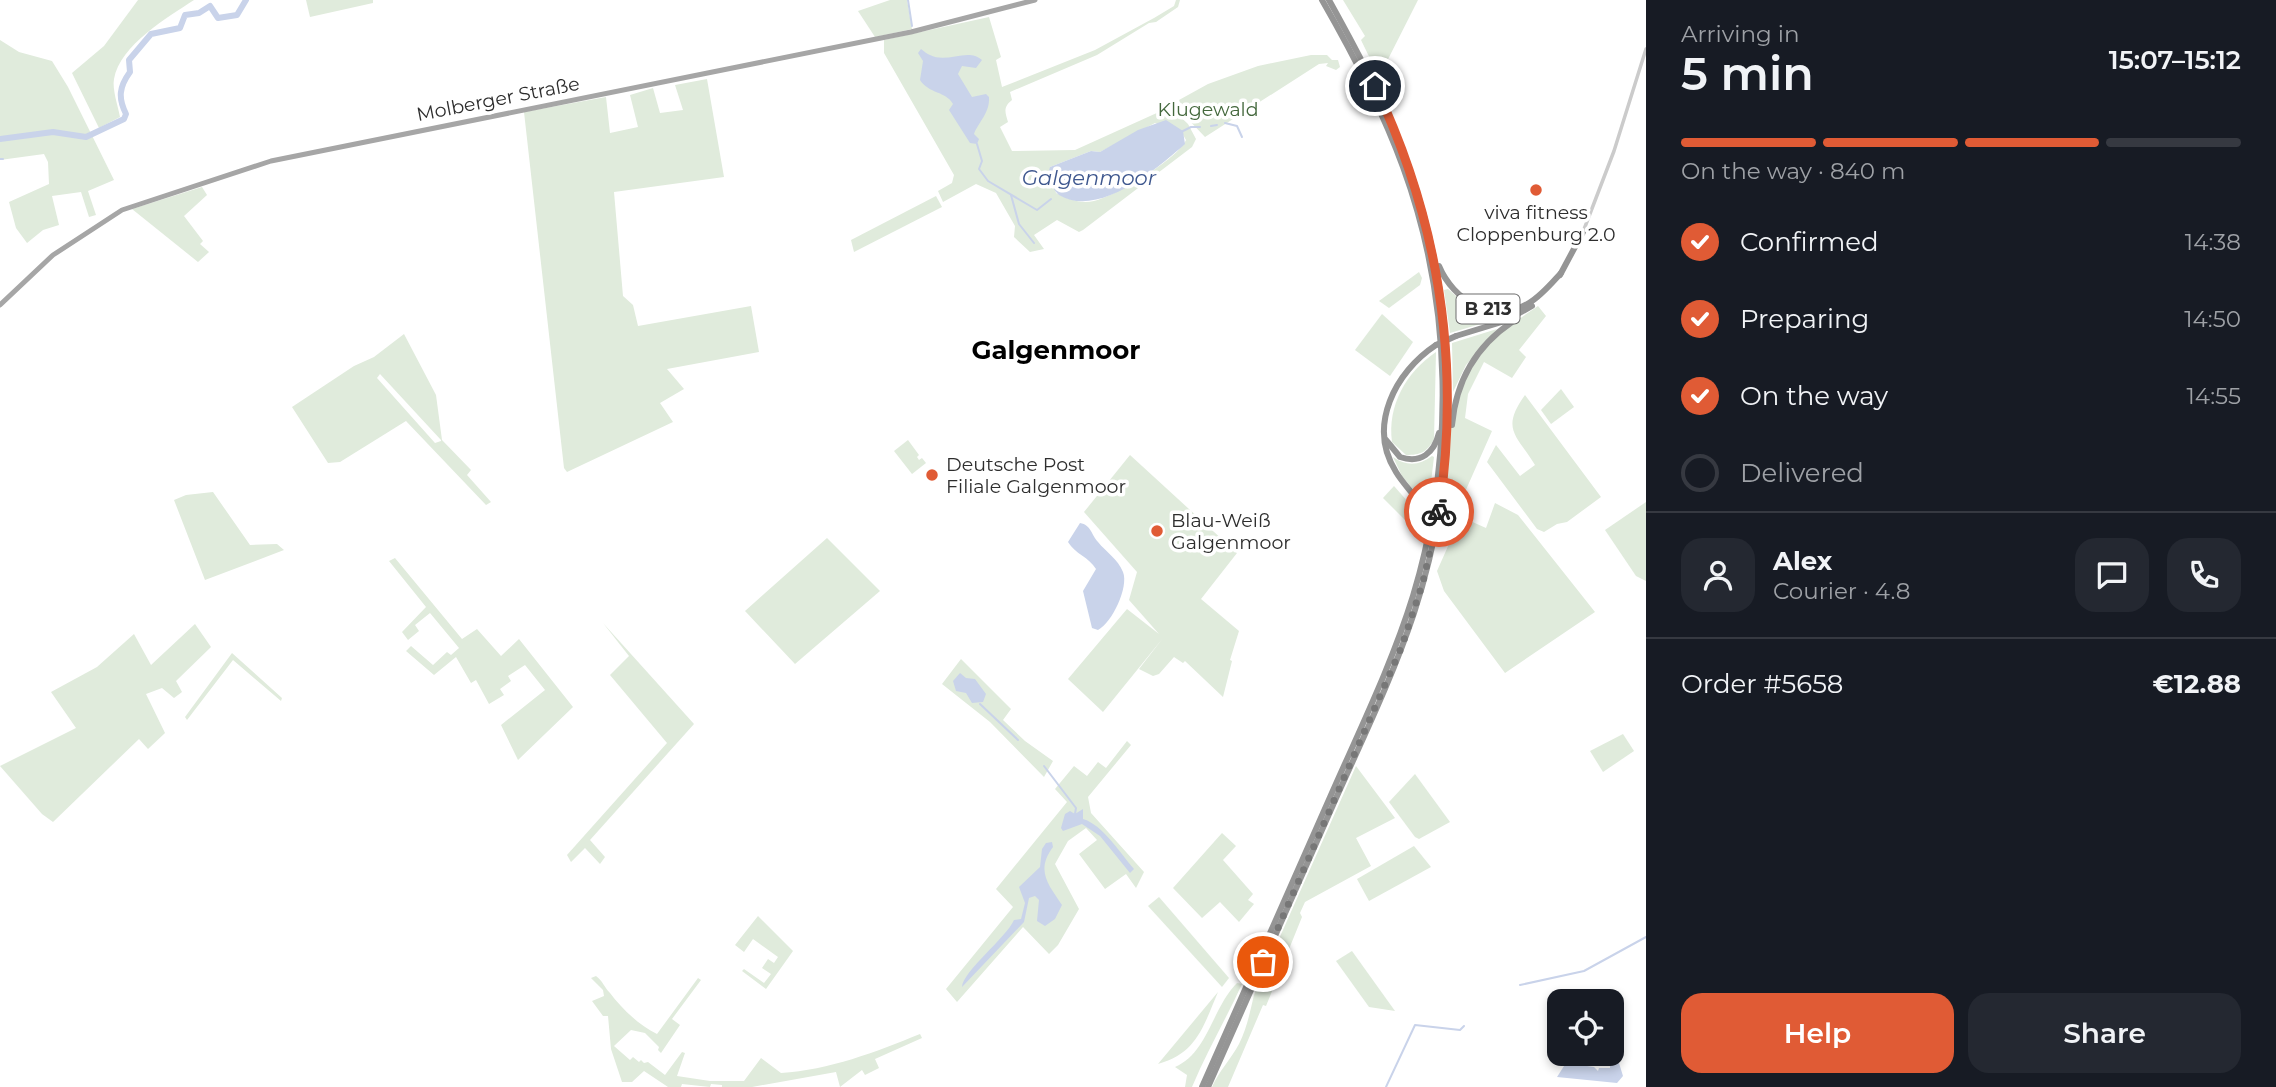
<!DOCTYPE html>
<meta charset="utf-8">
<style>
body{margin:0;font-family:Montserrat,sans-serif;background:#242831;color:#f1f3f6;height:100vh;display:flex;flex-direction:column;font-size:26px;white-space:nowrap}
*{box-sizing:border-box;margin:0}
p{font-size:23px;color:#9ea1a6}
.icon{flex:none;width:38px;height:38px;fill:none;stroke:currentColor;stroke-width:2;stroke-linecap:round;stroke-linejoin:round}
.map{position:relative;flex:1;overflow:hidden}
.side{display:flex;flex-direction:column;background:#171b24;width:630px}
.side>*{flex:none}
.controls{position:absolute;left:1547px;top:989px;display:grid;gap:14px}
.controls a{display:grid;place-items:center;width:77px;height:77px;border-radius:14px;background:#171b24;box-shadow:0 4px 10px #0003;font-size:35px}
.pin{position:absolute;display:grid;place-items:center;width:60px;height:60px;color:#fff;margin:-30px;border:4px solid #fff;border-radius:50%;box-shadow:0 2px 7px #0007}
.courier{position:absolute;display:grid;place-items:center;width:70px;height:70px;margin:-35px;border:5px solid #e05b35;border-radius:50%;background:#fff;color:#222;box-shadow:0 2px 9px #0007}
.headline em{font-style:normal;font-weight:600}
.headline div{display:flex;flex-direction:column-reverse}
.headline{display:flex;align-items:center;justify-content:space-between;height:119px;padding:0 35px}
h1{font-size:46px;font-weight:600;line-height:52px}
.bar{display:grid;grid-template-columns:repeat(4,1fr);gap:10px 7px;align-content:center;height:84px;padding:0 35px}
.bar i{height:9px;border-radius:5px;background:#363941}
.bar .active{background:#e05b35}
.bar p{grid-column:span 4}
.line{display:flex;align-items:center;gap:18px;padding:0 35px;border-top:2px solid #363941}
.line div{flex:1}
.round{display:grid;place-items:center;flex:none;width:74px;height:74px;border-radius:21px;background:#242831}
ol{padding:0 35px;list-style:none}
li{display:flex;align-items:center;gap:21px;height:77px}
li p{margin-inline-start:auto}
li .icon{padding:7px;border-radius:50%;background:#e05b35;color:#fff;stroke-width:4}
li:last-child{color:#9ea1a6}
li i{width:38px;height:38px;border:4px solid #363941;border-radius:50%}
.button{display:flex;gap:14px;margin-top:auto;padding:14px 35px}
.button a{flex:1;height:80px;border-radius:21px;background:#e05b35;color:#fff;font-size:28px;font-weight:600;line-height:80px;text-align:center}
.button a+a{background:#242831;color:#f1f3f6}
main{display:flex;flex:1;min-height:0}
.map>svg:first-child{display:block}
.green{fill:#e0ebdc;fill-rule:evenodd}
.water{fill:#c9d3ea}
.lines{fill:none;stroke-linecap:round;stroke-linejoin:round}
.stream{stroke:#c9d3ea;stroke-width:2}
.river{stroke:#c9d3ea;stroke-width:6}
.minor{stroke:#cbcbcb;stroke-width:3.5}
.major{stroke:#a6a6a6;stroke-width:5}
.highway{stroke:#959595;stroke-width:6}
.highway-bridge{stroke:#959595;stroke-width:6}
.done{stroke:#777;stroke-width:7;stroke-dasharray:0 12.6}
.route{stroke:#e05b35;stroke-width:9}
.poi-dot{fill:#e05b35;stroke:#fff;stroke-width:2.5}
.labels{text-anchor:middle;dominant-baseline:central;stroke-width:7;stroke-linejoin:round;paint-order:stroke}
.shield{fill:#fff;stroke:#6d6d6d;stroke-width:2}
.shield-label{font-size:18px;font-weight:bold;fill:#2e2e2e}
.street-label{font-size:19px;fill:#2e2e2e;stroke:#fff}
.park-label{font-size:19px;fill:#44683d;stroke:#fff}
.poi-label{font-size:19px;fill:#2e2e2e;stroke:#fff;text-anchor:start}
.water-label{font-size:21px;font-style:italic;fill:#3e578e;stroke:#fff}
.district-label{font-size:26px;font-weight:bold;fill:#000;stroke:#fff}
</style>
<main>
<div class="map">
<svg width="1646" height="1087" viewBox="0 0 1646 1087">
<rect width="100%" height="100%" fill="#fff"/>
<g class="green">
<path d="M138,0H194C168,17 120,45 114,79C112,89 118,106 120,117L99,128L72,73L104,46Z"/>
<path d="M306,0H373V3L310,17Z"/>
<path d="M890,0H907L912,29L875,37L858,11Z"/>
<path d="M1176,0H1180L1178,7L1156,22L1149,23L1097,55L1010,92L1012,100C1003,107 1005,112 1008,122L1000,127L1012,151L1075,150L1170,107L1188,124L1196,139L1192,147L1083,230L1079,232L1057,220L1034,235L1044,249L1030,252L1014,237L1015,226L996,193L976,184L943,202L938,191L952,183L954,175L884,53V40L989,17L1001,57L996,60L1002,87L1095,50L1154,18L1174,6ZM1155,123L1182,133L1186,140C1178,159 1115,196 1094,201C1080,204 1068,199 1056,193L1050,167L1091,151L1100,152Z"/>
<path d="M1343,0H1418L1379,77L1361,40L1365,36Z"/>
<path d="M0,40L19,52L52,61L68,87L114,180L88,191L96,215L89,217L81,192L52,196L59,225L43,230L27,243L16,228L9,202L49,184L48,162L44,154L0,160Z"/>
<path d="M1311,55H1327L1332,60H1338L1340,67L1336,70L1326,66L1328,63L1319,64L1205,137L1184,115L1179,100L1208,84L1258,66Z"/>
<path d="M707,79L724,177L614,192L623,296L633,305L638,326L751,306L759,352L667,369L684,389L660,403L673,422L567,472L564,468L524,112L606,97L610,133L638,127L630,95L653,88L660,113L683,110L675,85Z"/>
<path d="M202,187L207,195L184,216L203,241L200,244L209,252L198,262L132,209Z"/>
<path d="M936,196L942,207L854,252L851,240Z"/>
<path d="M1419,272L1422,278L1420,285L1389,308L1379,301Z"/>
<path d="M1448,289L1471,309L1511,315L1450,333L1444,290Z"/>
<path d="M1538,306L1546,316L1519,350L1526,357L1512,378L1484,362L1468,394L1465,418L1492,431L1442,544L1438,542C1446,492 1445,410 1470,367C1486,340 1513,323 1538,306Z"/>
<path d="M1382,314L1413,342L1390,376L1355,350Z"/>
<path d="M1497,329L1466,365L1453,392L1452,343Z"/>
<path d="M404,334L436,395L442,440L471,470L467,475L491,502L486,505L406,421L340,462L328,463L292,407L354,366L374,357ZM380,374L441,440V441L435,443L377,378Z"/>
<path d="M1436,352L1434,439C1427,452 1421,455 1406,455L1392,442C1387,406 1406,372 1436,352Z"/>
<path d="M1561,389L1574,407L1551,424L1541,410Z"/>
<path d="M1525,395L1601,497L1567,522L1557,524L1544,532L1537,529L1487,462L1496,445L1520,476L1535,465C1517,435 1500,430 1525,395Z"/>
<path d="M908,440L919,455L917,457L919,460L922,458L926,463L912,474L894,451Z"/>
<path d="M1130,455L1237,553L1201,599L1239,631L1230,660L1232,661L1223,697L1185,661L1183,663L1174,657L1159,674L1153,676L1139,669L1163,638L1103,712L1068,679L1127,609L1159,634L1129,600L1137,572L1084,512Z"/>
<path d="M1432,456L1434,457L1428,507L1402,476L1393,457C1406,466 1419,466 1432,456Z"/>
<path d="M1394,486L1416,511L1407,522L1383,498Z"/>
<path d="M213,492L250,545L277,544L284,550L205,580L174,500L186,495Z"/>
<path d="M1646,502V581L1636,576L1605,530Z"/>
<path d="M1495,503L1518,515L1595,612L1505,673L1444,591L1437,571L1465,508L1473,512L1468,520L1486,528Z"/>
<path d="M827,538L880,591L795,664L745,611Z"/>
<path d="M395,558L462,639L477,629L501,656L519,639L573,707L518,760L501,725L545,690L525,665L508,676L511,681L500,689L504,695L489,704L476,680L471,683L456,657L434,675L406,651L411,646L433,665L447,652L451,655L459,648L430,613L415,625L419,631L408,640L402,632L426,607L389,561Z"/>
<path d="M603,623L694,724L590,840L605,857L600,864L585,848L571,862L567,855L667,743L610,675L629,656Z"/>
<path d="M195,624L211,647L176,681L182,692L174,698L162,688L146,694L165,733L148,749L139,739L53,822L42,814L0,766L76,728L51,692L97,667L134,634L151,665Z"/>
<path d="M232,653L282,698L281,701L233,660L187,720L185,717Z"/>
<path d="M961,659L1011,709L1003,720L1025,741L1053,761L1044,777L990,722L942,684Z"/>
<path d="M1623,734L1634,751L1603,772L1590,751Z"/>
<path d="M1127,741L1131,745L1088,797L1091,813L1144,872L1136,888L1126,874L1105,889L1079,854L1097,840L1086,828L1068,841L1055,864L1079,909L1058,945L1049,954L1023,927L957,1002L946,989L1013,907L996,889L1067,802L1055,789L1074,766L1087,776L1098,762L1106,768Z"/>
<path d="M1356,766L1395,818L1356,838L1371,866L1305,902L1300,913L1302,917L1266,1006L1263,1005L1228,1087H1212C1219,1071 1231,1059 1239,1044C1247,1028 1250,1012 1254,995Z"/>
<path d="M1415,774L1450,822L1419,839L1415,837L1389,802Z"/>
<path d="M1222,833L1236,846L1223,860L1253,894L1248,900L1254,904L1239,922L1220,902L1202,918L1173,888Z"/>
<path d="M1414,846L1431,867L1369,901L1357,879Z"/>
<path d="M1159,897L1229,978L1222,987L1148,906Z"/>
<path d="M758,916L793,951L766,989L742,971L744,969L764,983L771,974L762,968L768,959L774,963L778,957L753,939L744,952L735,945Z"/>
<path d="M1352,951L1395,1011L1369,1007L1336,961Z"/>
<path d="M596,976C603,981 604,987 610,993C621,1008 640,1026 657,1034L698,978L701,980L672,1019L680,1025L661,1053L658,1050L659,1047L645,1033L631,1030L614,1046L630,1060L633,1057L639,1062L641,1060L644,1063L648,1062L665,1075L682,1052L685,1053L677,1076L710,1081H744L761,1058L781,1073C829,1070 876,1052 920,1034L922,1038L875,1059L879,1068L865,1075L862,1070L840,1087L836,1072L752,1087H722V1085L711,1084L710,1087L682,1084L681,1087H668L644,1071L632,1082H622L611,1049L608,1016H603L592,1001L604,996L603,990L591,978Z"/>
<path d="M1237,983L1242,984C1226,1019 1207,1051 1192,1087H1185L1187,1075L1175,1067C1208,1053 1212,1008 1237,983Z"/>
<path d="M1218,992C1203,1027 1197,1053 1158,1064Z"/>
</g>
<g class="water">
<path d="M921,49C924,51 927,54 930,55C947,64 968,47 982,60L976,68L962,66L958,74L972,97L986,94L989,97C990,113 979,121 974,134L979,139L977,144L970,143L949,110L953,104C946,91 929,94 920,80L923,61L918,53Z"/>
<path d="M1166,120L1183,131L1185,144C1158,168 1098,219 1059,195C1054,191 1051,183 1047,177L1050,167L1091,151L1100,152L1138,130Z"/>
<path d="M1080,523C1091,525 1091,534 1098,542C1106,552 1118,559 1123,572C1129,587 1112,623 1098,630L1092,628L1083,591L1096,569C1089,557 1075,554 1068,542Z"/>
<path d="M960,673L966,678L975,679L986,694L983,702L972,703L966,693L956,691L953,681Z"/>
<path d="M1083,809V819C1103,825 1120,853 1134,869L1130,873L1100,836L1082,824L1063,831L1061,828L1065,814L1070,811L1075,814Z"/>
<path d="M1052,842L1053,847C1035,871 1049,885 1062,905L1055,919L1045,926L1037,921L1039,900L1035,896L1029,898L1024,922L962,987C963,971 1006,938 1014,920L1021,919L1025,903L1019,887L1040,867L1042,849L1046,843Z"/>
<path d="M1612,1049L1615,1050L1623,1076L1617,1083L1557,1077L1566,1063L1594,1067L1598,1071L1599,1068H1610V1064L1600,1062L1602,1054H1612Z"/>
</g>
<g class="lines">
<g class="stream">
<path d="M908,0L912,26"/>
<path d="M1225,123L1237,126L1242,137"/>
<path d="M1211,126L1217,125"/>
<path d="M1183,131L1191,127H1200"/>
<path d="M977,144L982,161L979,169L988,181L1037,210L1051,199"/>
<path d="M0,159H3"/>
<path d="M1011,195L1019,224L1034,243"/>
<path d="M980,704L1018,740"/>
<path d="M1044,766L1076,808L1075,814"/>
<path d="M1520,985L1584,971L1646,937"/>
<path d="M1386,1087L1415,1025L1460,1030L1464,1026"/>
</g>
<path class="river" d="M0,139L53,132L86,137L124,119L126,114C118,98 119,87 130,72L129,60L151,34L180,28L185,15L199,13L210,6L218,18L237,15L246,0"/>
<path class="minor" d="M1583,232L1614,151L1646,49"/>
<path class="major" d="M0,305L53,255L122,210L271,161L911,32L1035,0"/>
<g class="highway">
<path d="M1439,266C1453,300 1493,325 1529,303C1541,296 1551,284 1561,273"/>
<path d="M1560,275L1583,232"/>
<path d="M1456,336L1505,321L1532,306"/>
<path d="M1452,425C1456,381 1475,347 1512,322"/>
<path d="M1386,440L1400,457C1421,464 1434,453 1439,433"/>
<path d="M1427,528C1427,503 1408,492 1396,472C1367,426 1395,372 1436,345"/>
<path d="M1202,1087C1245,990 1288,892 1331,795C1360,729 1392,664 1413,596C1455,457 1453,304 1403,167C1382,109 1353,54 1322,0"/>
<path d="M1208,1087C1250,993 1291,899 1333,805C1361,742 1392,679 1414,613C1461,470 1459,315 1411,173C1390,112 1360,56 1329,0"/>
</g>
<path class="highway-bridge" d="M1436,345L1456,336"/>
</g>
<g class="lines">
<path class="done" d="M1263,962L1402,646L1423,582L1439,512"/>
<path class="route" d="M1375,86C1439,221 1461,364 1439,512"/>
</g>
<g class="poi-dot">
<circle cx="1536" cy="190" r="7"/>
<circle cx="932" cy="475" r="7"/>
<circle cx="1157" cy="531" r="7"/>
</g>
<g class="labels">
<rect class="shield" x="1456.5" y="294.5" width="63" height="29" rx="5"/>
<g class="shield-label">
<text x="1488" y="309">B 213</text>
</g>
<g class="street-label">
<text transform="translate(498 99) rotate(-11)">Molberger Straße</text>
</g>
<g class="park-label">
<text x="1208" y="109">Klugewald</text>
</g>
<g class="poi-label">
<text x="1536" y="212" text-anchor="middle">viva fitness<tspan x="1536" dy="22">Cloppenburg 2.0</tspan></text>
<text x="946" y="464">Deutsche Post<tspan x="946" dy="22">Filiale Galgenmoor</tspan></text>
<text x="1171" y="520">Blau-Weiß<tspan x="1171" dy="22">Galgenmoor</tspan></text>
</g>
<g class="water-label">
<text x="1089" y="177">Galgenmoor</text>
</g>
<g class="district-label">
<text x="1056" y="350">Galgenmoor</text>
</g>
</g>
</svg>
<div class="controls">
<a><svg class="icon" aria-label="locate" viewBox="0 0 24 24"><circle cx="12" cy="12" r="6"/><path d="M12 2v4M12 18v4M2 12h4M18 12h4"/></svg></a>
</div>
<div class="pin" style="left:1263px;top:962px;background:#ea580c"><svg class="icon" aria-label="bag" viewBox="0 0 24 24"><path d="M5 8h14l-1 12H6zM9 8a3 3 0 0 1 6 0"/></svg></div>
<div class="pin" style="left:1375px;top:86px;background:#1f2937"><svg class="icon" aria-label="home" viewBox="0 0 24 24"><path d="M3 11l9-7 9 7M6 9v11h12V9"/></svg></div>
<div class="courier" style="left:1439px;top:512px"><svg class="icon" aria-label="bike" viewBox="0 0 24 24"><circle cx="6" cy="16" r="4"/><circle cx="18" cy="16" r="4"/><path d="M6 16l4-8h5l3 8M10 8l3 8H6M13 5h3"/></svg></div>
</div>
<section class="side">
<div class="headline"><div><h1>5 min</h1><p>Arriving in</p></div><em>15:07–15:12</em></div>
<div class="bar"><i class="active"></i><i class="active"></i><i class="active"></i><i></i><p>On the way · 840 m</p></div>
<ol>
<li><svg class="icon" aria-label="check" viewBox="0 0 24 24"><path d="M5 12l5 5 9-10"/></svg>Confirmed<p>14:38</p></li>
<li><svg class="icon" aria-label="check" viewBox="0 0 24 24"><path d="M5 12l5 5 9-10"/></svg>Preparing<p>14:50</p></li>
<li><svg class="icon" aria-label="check" viewBox="0 0 24 24"><path d="M5 12l5 5 9-10"/></svg>On the way<p>14:55</p></li>
<li><i></i>Delivered</li>
</ol>
<div class="line" style="height:126px"><a class="round"><svg class="icon" aria-label="person" viewBox="0 0 24 24"><circle cx="12" cy="8" r="4"/><path d="M4 21q1-7 8-7t8 7"/></svg></a><div><b>Alex</b><p>Courier · 4.8</p></div><a class="round"><svg class="icon" aria-label="chat" viewBox="0 0 24 24"><path d="M4 5h16v11H9l-5 4z"/></svg></a><a class="round"><svg class="icon" aria-label="phone" viewBox="0 0 24 24"><path d="M5 4h4l2 5-3 2q2 4 5 5l2-3 5 2v4C11 20 4 13 5 4z"/></svg></a></div>
<div class="line" style="height:91px"><div>Order #5658</div><b>€12.88</b></div>
<div class="button"><a>Help</a><a>Share</a></div>
</section>
</main>
